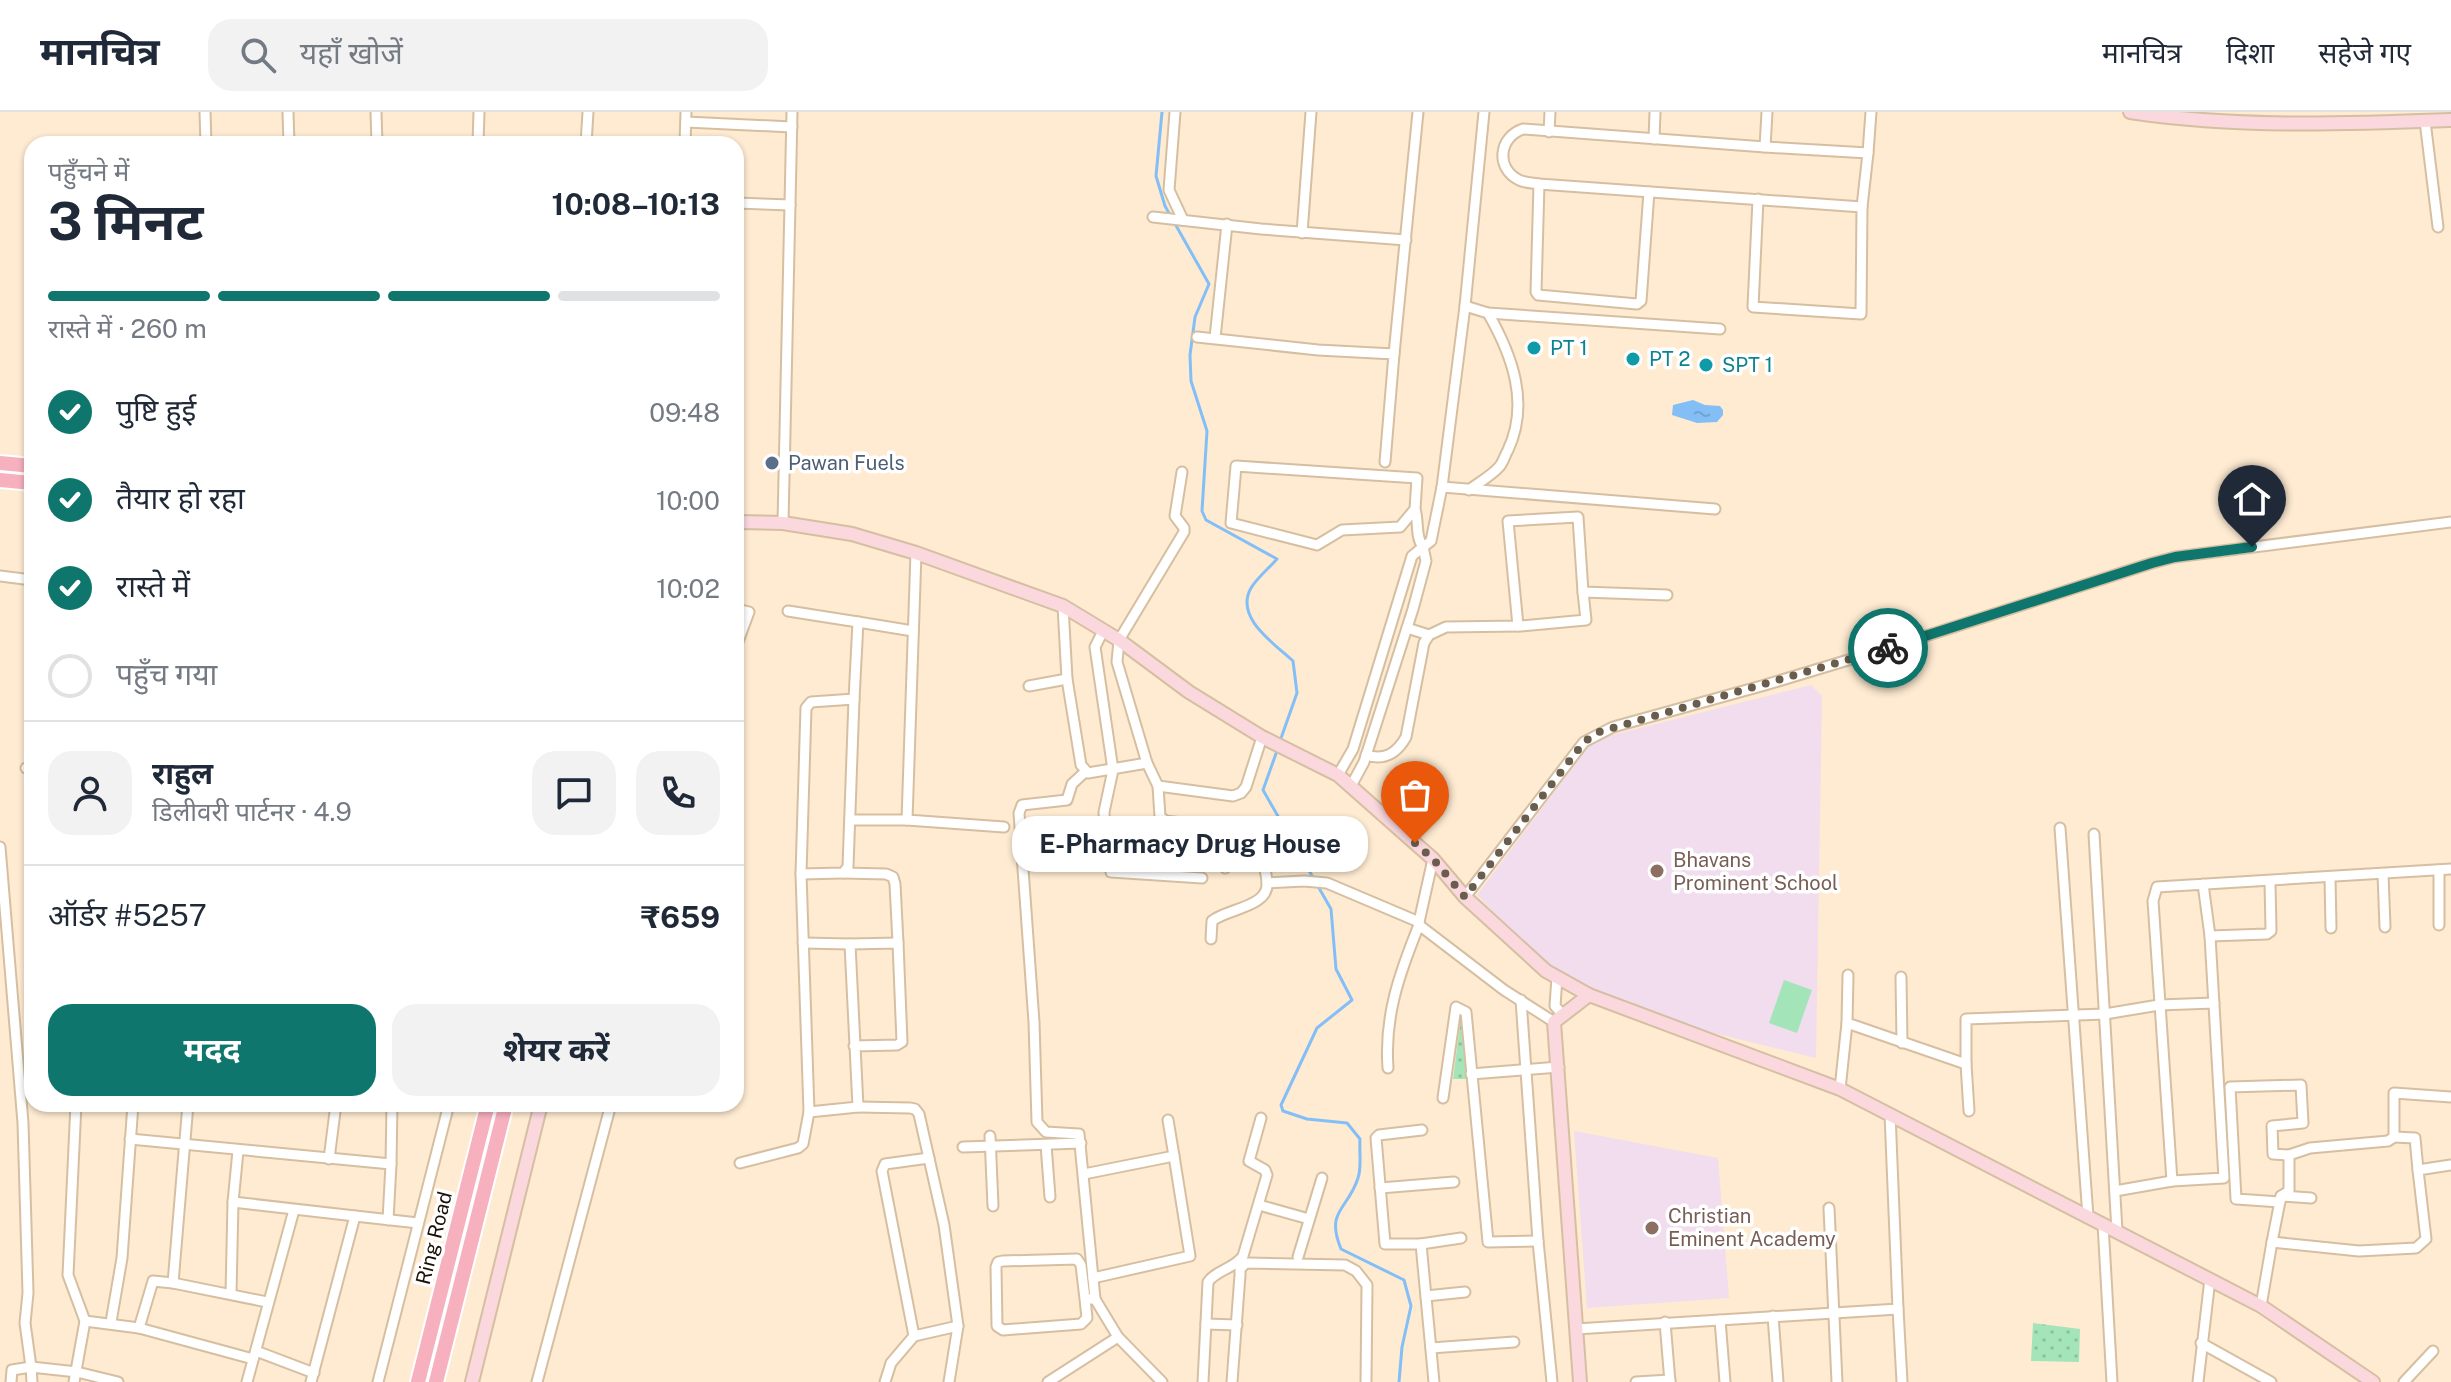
<!DOCTYPE html>
<html lang="hi">
<meta charset="utf-8">
<style>
body{margin:0;font-family:"Public Sans","Noto Sans Devanagari",sans-serif;background:#f2f2f3;color:#1f2937;height:100vh;display:flex;flex-direction:column;font-size:30px;white-space:nowrap}
*{box-sizing:border-box;margin:0}
p{font-size:26px;color:#747a83}
.icon{flex:none;width:44px;height:44px;fill:none;stroke:currentColor;stroke-width:2;stroke-linecap:round;stroke-linejoin:round}
.map{position:relative;flex:1;overflow:hidden}
.panel{position:absolute;left:24px;top:24px;width:720px;height:976px;display:flex;flex-direction:column;background:#fff;border-radius:24px;box-shadow:0 2px 6px #0004}
.panel>*{flex:none}
.pin{position:absolute;display:grid;place-items:center;width:68px;height:68px;color:#fff;margin:-82px -34px;border-radius:50% 50% 50% 0;rotate:-45deg;box-shadow:0 0 8px #0007}
.pin .icon{rotate:45deg}
.courier{position:absolute;display:grid;place-items:center;width:80px;height:80px;margin:-40px;border:6px solid #0f766e;border-radius:50%;background:#fff;color:#222;box-shadow:0 2px 10px #0007}
.bubble{position:absolute;height:56px;border-radius:24px;background:#fff;box-shadow:0 2px 6px #0004;font-size:26px;font-weight:700;line-height:56px;text-align:center}
.headline em{font-style:normal;font-weight:700}
.headline div{display:flex;flex-direction:column-reverse}
.headline{display:flex;align-items:center;justify-content:space-between;height:136px;padding:0 24px}
h1{font-size:52px;font-weight:700;line-height:60px}
.bar{display:grid;grid-template-columns:repeat(4,1fr);gap:12px 8px;align-content:center;height:96px;padding:0 24px}
.bar i{height:10px;border-radius:6px;background:#e0e1e3}
.bar .active{background:#0f766e}
.bar p{grid-column:span 4}
.line{display:flex;align-items:center;gap:20px;padding:0 24px;border-top:2px solid #e0e1e3}
.line div{flex:1}
.round{display:grid;place-items:center;flex:none;width:84px;height:84px;border-radius:24px;background:#f2f2f3}
ol{padding:0 24px;list-style:none}
li{display:flex;align-items:center;gap:24px;height:88px}
li p{margin-inline-start:auto}
li .icon{padding:8px;border-radius:50%;background:#0f766e;color:#fff;stroke-width:4}
li:last-child{color:#747a83}
li i{width:44px;height:44px;border:4px solid #e0e1e3;border-radius:50%}
.action{display:flex;gap:16px;margin-top:auto;padding:16px 24px}
.action a{flex:1;height:92px;border-radius:24px;background:#0f766e;color:#fff;font-size:32px;font-weight:700;line-height:92px;text-align:center}
.action a+a{background:#f2f2f3;color:#1f2937}
header{display:flex;align-items:center;gap:48px;box-sizing:border-box;height:112px;padding:0 40px;background:#fff;border-bottom:2px solid #e0e1e3}
header strong{font-size:38px}
nav{display:flex;gap:44px;margin-inline-start:auto;font-size:28px}
.search{width:560px;height:72px;background:#f2f2f3;display:flex;align-items:center;gap:20px;box-sizing:border-box;padding:0 28px;border-radius:24px;color:#747a83;font-size:30px}
.map>svg:first-child{display:block}
.education{fill:#f1dded}
.green{fill:#a3e5b9}
.park{fill:url(#park-dots)}
.water{fill:url(#water-ripples)}
.lines{fill:none;stroke-linecap:round;stroke-linejoin:round}
.stream{stroke:#83bff6;stroke-width:3}
.street-casing{stroke:#d6bfa1;stroke-width:13}
.secondary-casing{stroke:#d6bfa1;stroke-width:16}
.primary-casing{stroke:#fff;stroke-width:18}
.street{stroke:#fff;stroke-width:9}
.secondary{stroke:#fbd8de;stroke-width:12}
.primary{stroke:#f7b0be;stroke-width:14}
.done{stroke:#695d4d;stroke-width:8;stroke-dasharray:0 14.4}
.route{stroke:#0f766e;stroke-width:10}
.culture-dot{fill:#0f9aa8;stroke:#fff;stroke-width:3}
.service-dot{fill:#5c6f8a;stroke:#fff;stroke-width:3}
.education-dot{fill:#8d6e63;stroke:#fff;stroke-width:3}
.labels{text-anchor:middle;dominant-baseline:central;stroke-width:7;stroke-linejoin:round;paint-order:stroke}
.culture-label{font-size:20px;fill:#0d838f;stroke:#fff;text-anchor:start}
.service-label{font-size:20px;fill:#4e5e75;stroke:#fff;text-anchor:start}
.education-label{font-size:20px;fill:#785e54;stroke:#fff;text-anchor:start}
.street-label{font-size:20px;fill:#191106;stroke:#fff}
</style>
<header>
<strong>मानचित्र</strong>
<div class="search"><svg class="icon" aria-label="search" viewBox="0 0 24 24"><circle cx="10" cy="10" r="6"/><path d="M15 15l6 6"/></svg>यहाँ खोजें</div>
<nav><a>मानचित्र</a><a>दिशा</a><a>सहेजे गए</a></nav>
</header>
<div class="map">
<svg width="2451" height="1270" viewBox="0 0 2451 1270">
<defs>
<pattern id="park-dots" width="8" height="8" patternUnits="userSpaceOnUse" patternTransform="scale(2)"><rect width="8" height="8" fill="#a3e5b9"/><path d="M2 2h.1M6 6h.1" fill="none" stroke="#8cc39e" stroke-width="1.8" stroke-linecap="round"/></pattern>
<pattern id="water-ripples" width="26" height="14" patternUnits="userSpaceOnUse" patternTransform="scale(2)"><rect width="26" height="14" fill="#83bff6"/><path d="M2 4q2-2 4 0t4 0M15 11q2-2 4 0t4 0" fill="none" stroke="#71a3d1"/></pattern>
</defs>
<rect width="100%" height="100%" fill="#feebd2"/>
<g class="education">
<path d="M1811,573L1822,584L1816,946L1673,911L1554,863L1477,783L1593,628Z"/>
<path d="M1574,1019L1718,1046L1729,1186L1587,1196Z"/>
</g>
<path class="green" d="M1784,868L1812,878L1797,921L1769,911Z"/>
<g class="park">
<path d="M1461,905L1469,967H1453Z"/>
<path d="M2033,1211L2080,1217L2079,1250L2031,1249Z"/>
</g>
<path class="water" d="M1693,288L1705,293L1720,294L1723,298V303L1717,310L1697,311L1672,303L1673,293Z"/>
<g class="lines">
<g class="stream">
<path d="M1162,0L1156,64L1165,94L1209,172L1195,205L1190,243L1191,269L1207,319L1202,399L1206,408L1277,447C1269,456 1257,466 1251,476C1234,506 1275,532 1293,549L1297,581L1280,629"/>
<path d="M1278,636L1263,678L1331,797L1336,857L1352,888L1317,916L1281,993L1283,999L1307,1007L1347,1011L1360,1027C1359,1039 1362,1055 1358,1066C1348,1098 1325,1098 1341,1137L1404,1168L1411,1194L1402,1235L1399,1270"/>
</g>
<g class="street-casing">
<g id="street">
<path d="M205,0L206,32"/>
<path d="M288,0L289,32"/>
<path d="M376,0L377,32"/>
<path d="M1175,0L1169,78L1183,108"/>
<path d="M1767,0L1765,35L1523,17C1499,25 1495,56 1519,68C1525,71 1533,71 1539,72L1862,95"/>
<path d="M2425,9L2438,115"/>
<path d="M686,10L792,15"/>
<path d="M1549,20L1550,0"/>
<path d="M1654,27L1655,0"/>
<path d="M478,32L479,0"/>
<path d="M586,32L588,0"/>
<path d="M685,32L686,0"/>
<path d="M1868,41L1871,0"/>
<path d="M1539,72L1536,180L1538,183L1637,192L1641,189L1649,80"/>
<path d="M1758,87L1753,195L1861,202L1862,95L1868,41L1765,35"/>
<path d="M736,91L790,93"/>
<path d="M1153,105L1261,117L1406,128"/>
<path d="M1302,121L1311,0"/>
<path d="M1465,194L1488,201L1720,217"/>
<path d="M1197,225L1318,238L1394,242L1385,350"/>
<path d="M1215,226L1227,112"/>
<path d="M1394,242L1418,0"/>
<path d="M1182,360L1175,404L1184,416V420L1119,528L1117,550L1147,651L1158,674L1160,705L1166,709L1211,715C1222,725 1223,742 1225,756"/>
<path d="M1442,375L1715,397"/>
<path d="M1469,378C1478,371 1491,364 1499,355C1503,351 1505,343 1508,338C1530,291 1512,243 1488,201"/>
<path d="M1415,397L1417,366L1236,354L1231,411L1317,433L1342,418L1400,415L1415,397C1419,410 1415,425 1423,435L1431,429L1442,375L1465,194L1484,0"/>
<path d="M783,411L792,0"/>
<path d="M916,441L907,708L1004,715"/>
<path d="M0,464L32,468"/>
<path d="M1063,494L1067,567L1081,653L1088,661L1147,651"/>
<path d="M736,497L749,500L736,535"/>
<path d="M788,499L858,510"/>
<path d="M1518,514L1508,409L1578,405L1583,480L1667,483"/>
<path d="M1407,516L1429,523"/>
<path d="M1103,519L1095,535L1113,658L1104,700L1105,721L1111,760L1202,766"/>
<path d="M1029,574L1067,567"/>
<path d="M1366,643C1385,649 1397,641 1406,625L1424,531L1429,523L1446,515L1521,514L1586,508L1583,480"/>
<path d="M26,656L32,658"/>
<path d="M1085,660L1072,672L1067,688L1022,693L1019,701L1034,910L1037,1010L1046,1020L1079,1022L1095,1187L1118,1225L1162,1270"/>
<path d="M1338,663L1353,637L1412,444L1423,435L1426,449L1413,497L1364,650L1351,674"/>
<path d="M1158,674L1233,684L1241,681L1246,675L1262,625"/>
<path d="M850,708H907"/>
<path d="M2060,716L2088,1105"/>
<path d="M2094,722L2117,1119"/>
<path d="M0,735L23,1011L28,1181L25,1211L31,1255L12,1258L11,1270"/>
<path d="M2439,758V813"/>
<path d="M843,761L886,762L893,765L895,772L898,831"/>
<path d="M801,762L843,761L848,755L854,587"/>
<path d="M2383,762L2385,815"/>
<path d="M2330,766L2331,816"/>
<path d="M1267,771L1304,769L1327,771L1419,810V813L1504,878L1554,910"/>
<path d="M2203,772L2210,824L2224,1066L2172,1069L2153,789L2157,775L2451,757"/>
<path d="M1465,785L1584,630L1613,615L1765,573L1898,533L2152,451L2175,445L2451,410"/>
<path d="M1419,810L1433,747"/>
<path d="M2210,824L2267,822L2271,819L2270,770"/>
<path d="M1211,827L1212,809C1226,797 1269,795 1267,771C1267,759 1261,745 1258,734"/>
<path d="M803,831L850,832"/>
<path d="M1848,863L1847,911L1966,952V907L2105,902L2159,893L2214,891"/>
<path d="M1557,865L1555,894L1563,903"/>
<path d="M1901,865L1902,931"/>
<path d="M1521,888L1538,1129L1552,1270"/>
<path d="M854,934L897,933L902,930L898,831L850,832L858,995L809,1000L801,762L806,596L811,590L854,587L858,510L913,519"/>
<path d="M1966,952L1969,999"/>
<path d="M1388,956C1384,904 1400,860 1419,813"/>
<path d="M1471,962L1559,955"/>
<path d="M1840,977L1847,911"/>
<path d="M1443,986L1456,895L1466,900L1488,1130L1538,1129"/>
<path d="M671,992H725"/>
<path d="M858,995L910,996L915,997L919,1002L944,1113L958,1214"/>
<path d="M1422,1018L1379,1023L1376,1026L1385,1132H1421L1434,1270"/>
<path d="M990,1024L993,1094"/>
<path d="M2394,1025L2415,1026L2418,1058"/>
<path d="M130,1027L391,1052L388,1108"/>
<path d="M1046,1033L1050,1085"/>
<path d="M963,1035L1081,1031"/>
<path d="M238,1039L233,1090L355,1104"/>
<path d="M929,1046L885,1052L882,1059L914,1224L958,1214L949,1270"/>
<path d="M329,1047L336,992"/>
<path d="M740,1051L798,1036L803,1032L809,1000"/>
<path d="M391,1052L392,992"/>
<path d="M1084,1062L1174,1044L1168,1008"/>
<path d="M1380,1076L1454,1070"/>
<path d="M2115,1079L2172,1069"/>
<path d="M2281,1084L2311,1086"/>
<path d="M2280,1090L2236,1087L2230,975L2301,973L2303,1011L2272,1014L2273,1042L2289,1043"/>
<path d="M1259,1093L1309,1107"/>
<path d="M1829,1096L1837,1270"/>
<path d="M2103,1112L2112,1270"/>
<path d="M2272,1130L2281,1084L2289,1079V1043L2310,1036L2388,1029L2394,1025V981L2451,985"/>
<path d="M1421,1132L1461,1126"/>
<path d="M1298,1145L1322,1066"/>
<path d="M1093,1166L1190,1144L1174,1044"/>
<path d="M173,1171L188,992"/>
<path d="M231,1182L233,1090"/>
<path d="M1426,1184L1465,1180"/>
<path d="M1085,1187L1081,1153L1077,1147L1003,1149L998,1150L996,1155L997,1214L1003,1218L1081,1212L1087,1206L1085,1187H1095"/>
<path d="M2261,1194L2272,1130L2359,1139L2416,1136L2426,1127L2418,1058L2451,1053"/>
<path d="M1898,1197L1902,1270"/>
<path d="M1773,1204L1778,1270"/>
<path d="M1720,1208L1725,1270"/>
<path d="M85,1209L139,1216L253,1247"/>
<path d="M111,1210L122,1146L133,992"/>
<path d="M1665,1210L1670,1270"/>
<path d="M1206,1212L1237,1213"/>
<path d="M139,1216L153,1169L173,1171L267,1190"/>
<path d="M1576,1217L1898,1197L1890,1002"/>
<path d="M2201,1231L2271,1270"/>
<path d="M1431,1236L1514,1230"/>
<path d="M256,1239L314,1261"/>
<path d="M32,1270L31,1255L77,1260L118,1270"/>
<path d="M74,1270L85,1209L68,1163L76,992"/>
<path d="M247,1270L294,1098"/>
<path d="M311,1270L355,1104L418,1111"/>
<path d="M378,1270L449,992"/>
<path d="M537,1270L611,992"/>
<path d="M885,1270L891,1251L914,1224"/>
<path d="M1048,1270L1118,1225"/>
<path d="M1203,1270L1208,1170C1216,1158 1234,1157 1243,1144L1267,1063L1265,1058L1249,1049L1261,1006"/>
<path d="M1232,1270L1240,1163V1157L1246,1151L1345,1153L1356,1159L1367,1173L1366,1270"/>
<path d="M1636,1270L1670,1268"/>
<path d="M2198,1270L2210,1167"/>
<path d="M2404,1270L2433,1239"/>
</g>
</g>
<g class="secondary-casing">
<g id="secondary">
<path d="M2130,0C2236,16 2344,12 2451,8"/>
<path d="M736,410L783,411L852,422L916,441L1063,494L1119,528L1189,580L1262,625L1338,663L1433,747L1465,785L1546,859L1589,883L1840,977L2261,1194L2373,1270"/>
<path d="M472,1270L541,992"/>
<path d="M1580,1270L1554,910L1589,883"/>
</g>
</g>
<g class="primary-casing">
<g id="primary">
<path d="M0,351L32,354"/>
<path d="M0,368L32,371"/>
<path d="M418,1270L488,992"/>
<path d="M436,1270L506,992"/>
</g>
</g>
<use href="#street" class="street"/>
<use href="#secondary" class="secondary"/>
<use href="#primary" class="primary"/>
</g>
<g class="lines">
<path class="done" d="M1415,731L1433,747L1465,785L1584,630L1599,620L1888,536"/>
<path class="route" d="M1888,536L2152,451L2175,445L2252,435"/>
</g>
<g class="culture-dot">
<circle cx="1534" cy="236" r="8"/>
<circle cx="1633" cy="247" r="8"/>
<circle cx="1706" cy="253" r="8"/>
</g>
<circle class="service-dot" cx="772" cy="351" r="8"/>
<g class="education-dot">
<circle cx="1657" cy="759" r="8"/>
<circle cx="1652" cy="1116" r="8"/>
</g>
<g class="labels">
<g class="culture-label">
<text x="1550" y="236">PT 1</text>
<text x="1649" y="247">PT 2</text>
<text x="1722" y="253">SPT 1</text>
</g>
<g class="service-label">
<text x="788" y="351">Pawan Fuels</text>
</g>
<g class="education-label">
<text x="1673" y="748">Bhavans<tspan x="1673" dy="23">Prominent School</tspan></text>
<text x="1668" y="1104">Christian<tspan x="1668" dy="23">Eminent Academy</tspan></text>
</g>
<g class="street-label">
<text transform="translate(434 1126) rotate(-76)">Ring Road</text>
</g>
</g>
</svg>
<div class="pin" style="left:1415px;top:731px;background:#ea580c"><svg class="icon" aria-label="bag" viewBox="0 0 24 24"><path d="M5 8h14l-1 12H6zM9 8a3 3 0 0 1 6 0"/></svg></div>
<div class="pin" style="left:2252px;top:435px;background:#1f2937"><svg class="icon" aria-label="home" viewBox="0 0 24 24"><path d="M3 11l9-7 9 7M6 9v11h12V9"/></svg></div>
<div class="courier" style="left:1888px;top:536px"><svg class="icon" aria-label="bike" viewBox="0 0 24 24"><circle cx="6" cy="16" r="4"/><circle cx="18" cy="16" r="4"/><path d="M6 16l4-8h5l3 8M10 8l3 8H6M13 5h3"/></svg></div>
<div class="bubble" style="left:1012px;top:704px;width:356px">E-Pharmacy Drug House</div>
<section class="panel">
<div class="headline"><div><h1>3 मिनट</h1><p>पहुँचने में</p></div><em>10:08–10:13</em></div>
<div class="bar"><i class="active"></i><i class="active"></i><i class="active"></i><i></i><p>रास्ते में · 260 m</p></div>
<ol>
<li><svg class="icon" aria-label="check" viewBox="0 0 24 24"><path d="M5 12l5 5 9-10"/></svg>पुष्टि हुई<p>09:48</p></li>
<li><svg class="icon" aria-label="check" viewBox="0 0 24 24"><path d="M5 12l5 5 9-10"/></svg>तैयार हो रहा<p>10:00</p></li>
<li><svg class="icon" aria-label="check" viewBox="0 0 24 24"><path d="M5 12l5 5 9-10"/></svg>रास्ते में<p>10:02</p></li>
<li><i></i>पहुँच गया</li>
</ol>
<div class="line" style="height:144px"><a class="round"><svg class="icon" aria-label="person" viewBox="0 0 24 24"><circle cx="12" cy="8" r="4"/><path d="M4 21q1-7 8-7t8 7"/></svg></a><div><b>राहुल</b><p>डिलीवरी पार्टनर · 4.9</p></div><a class="round"><svg class="icon" aria-label="chat" viewBox="0 0 24 24"><path d="M4 5h16v11H9l-5 4z"/></svg></a><a class="round"><svg class="icon" aria-label="phone" viewBox="0 0 24 24"><path d="M5 4h4l2 5-3 2q2 4 5 5l2-3 5 2v4C11 20 4 13 5 4z"/></svg></a></div>
<div class="line" style="height:104px"><div>ऑर्डर #5257</div><b>₹659</b></div>
<div class="action"><a>मदद</a><a>शेयर करें</a></div>
</section>
</div>
